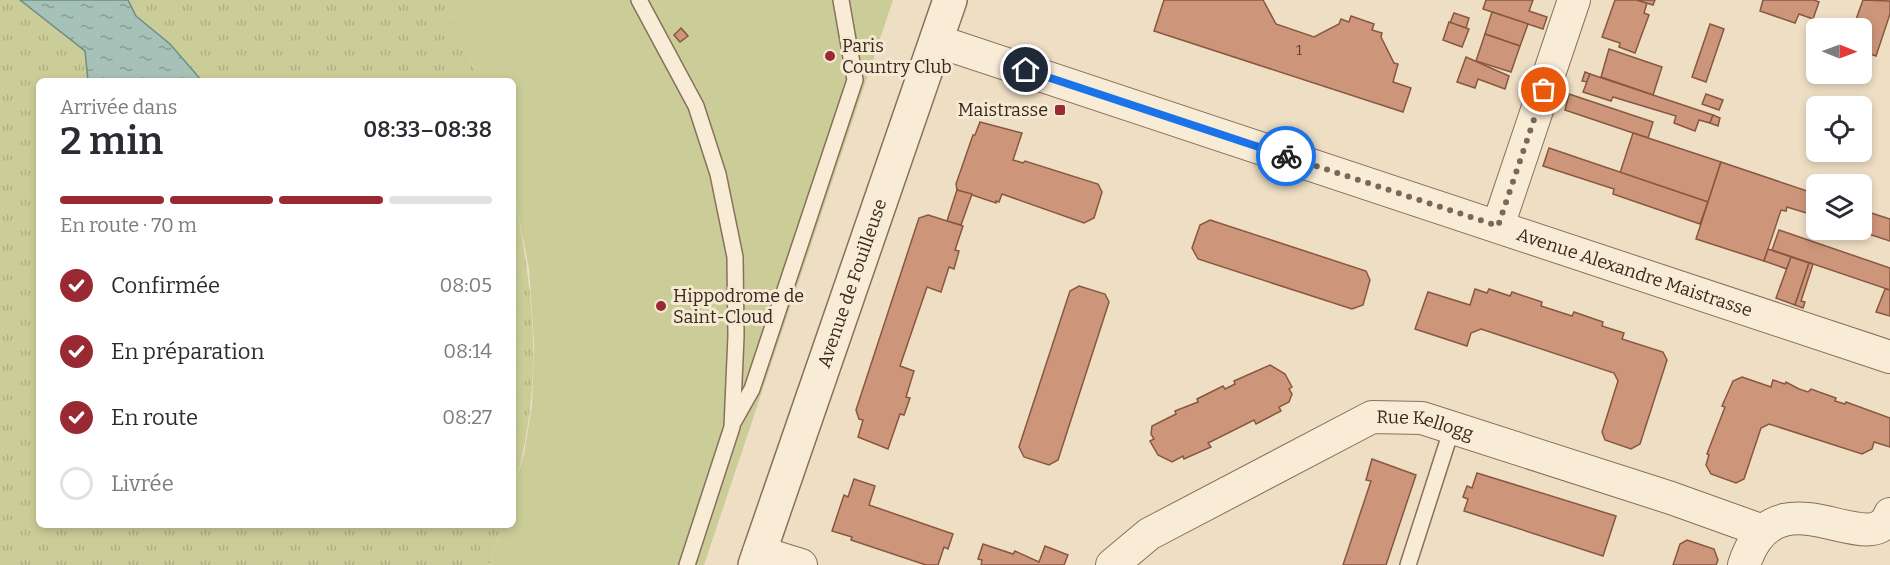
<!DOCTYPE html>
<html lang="fr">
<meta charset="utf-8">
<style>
body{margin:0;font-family:Bitter,serif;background:#f2f2f3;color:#2b2b33;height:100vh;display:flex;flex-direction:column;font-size:22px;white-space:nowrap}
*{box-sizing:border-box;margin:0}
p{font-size:20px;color:#7c7c81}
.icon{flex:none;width:33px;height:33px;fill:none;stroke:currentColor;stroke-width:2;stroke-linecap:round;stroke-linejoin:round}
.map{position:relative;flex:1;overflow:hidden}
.drawer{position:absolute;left:36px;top:78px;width:480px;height:450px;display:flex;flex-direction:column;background:#fff;border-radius:9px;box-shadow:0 3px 9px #0003}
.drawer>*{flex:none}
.needle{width:39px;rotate:91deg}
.controls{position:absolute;left:1806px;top:18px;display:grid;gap:12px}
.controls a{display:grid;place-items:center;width:66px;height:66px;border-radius:9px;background:#fff;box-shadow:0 3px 9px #0003;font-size:30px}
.pin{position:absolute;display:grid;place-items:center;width:51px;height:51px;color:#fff;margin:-26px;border:3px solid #fff;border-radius:50%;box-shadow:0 2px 6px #0007}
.courier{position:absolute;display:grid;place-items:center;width:60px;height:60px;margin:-30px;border:4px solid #1a73e8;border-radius:50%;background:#fff;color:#222;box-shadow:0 2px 8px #0007}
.head em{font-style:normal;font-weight:600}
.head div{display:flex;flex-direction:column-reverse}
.head{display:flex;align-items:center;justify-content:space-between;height:102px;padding:0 24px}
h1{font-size:39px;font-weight:600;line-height:45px}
.bar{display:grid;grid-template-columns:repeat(4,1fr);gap:9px 6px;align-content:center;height:72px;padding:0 24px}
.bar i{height:8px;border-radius:4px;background:#e1e1e2}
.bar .current{background:#992a33}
.bar p{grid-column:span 4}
ol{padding:0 24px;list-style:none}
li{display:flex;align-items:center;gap:18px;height:66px}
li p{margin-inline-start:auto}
li .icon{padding:6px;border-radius:50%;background:#992a33;color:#fff;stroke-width:4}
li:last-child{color:#7c7c81}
li i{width:33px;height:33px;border:3px solid #e1e1e2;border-radius:50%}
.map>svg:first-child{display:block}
.grass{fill:url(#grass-tufts)}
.pitch{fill:#cbcd98}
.water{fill:url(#water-ripples);stroke:#6c9084;stroke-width:1.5}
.building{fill:#cd967a;stroke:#885740;stroke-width:1.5}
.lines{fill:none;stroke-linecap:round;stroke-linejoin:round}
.service-casing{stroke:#89705a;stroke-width:18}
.minor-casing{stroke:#89705a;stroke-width:34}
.tertiary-casing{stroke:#89705a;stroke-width:36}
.service{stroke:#f9ecd7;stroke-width:15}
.minor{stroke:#f9ecd7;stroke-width:32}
.tertiary{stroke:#f9ecd7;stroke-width:33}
.done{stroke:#786858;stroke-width:6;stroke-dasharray:0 10.8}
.route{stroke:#1a73e8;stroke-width:8}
.poi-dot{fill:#992a33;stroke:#f6e9d4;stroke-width:2}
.labels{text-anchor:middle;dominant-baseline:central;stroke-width:6;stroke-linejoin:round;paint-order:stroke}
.number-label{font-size:15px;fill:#5e4435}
.poi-label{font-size:18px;fill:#39291e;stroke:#f6e9d4;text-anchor:start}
.street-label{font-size:18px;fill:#39291e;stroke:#f6e9d4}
</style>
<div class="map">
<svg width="1890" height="565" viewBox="0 0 1890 565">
<defs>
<pattern id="grass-tufts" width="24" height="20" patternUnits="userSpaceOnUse" patternTransform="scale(1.5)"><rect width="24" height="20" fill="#cbcd98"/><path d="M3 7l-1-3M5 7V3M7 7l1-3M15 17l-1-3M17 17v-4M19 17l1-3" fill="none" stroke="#afb083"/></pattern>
<pattern id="water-ripples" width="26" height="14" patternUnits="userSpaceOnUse" patternTransform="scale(1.5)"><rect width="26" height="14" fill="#a6c1b7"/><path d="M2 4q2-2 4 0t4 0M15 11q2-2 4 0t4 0" fill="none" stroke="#889d94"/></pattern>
</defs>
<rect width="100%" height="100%" fill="#eedec4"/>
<g class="grass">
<path d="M0,0H443L480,81H39V525H502L489,565H0Z"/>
<path d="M513,187C534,296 545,382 513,492Z"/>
</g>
<path class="pitch" d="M443,0H893L704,565H489L502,525H513V492L524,454L532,405L534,343L529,269L513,187V81H480Z"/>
<path class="water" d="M20,0H128L136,16L170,44L202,81H88L85,51Z"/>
<g class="building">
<path d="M1164,0H1263L1276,24L1314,37L1339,24L1341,19L1349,22L1351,16L1374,24L1372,30L1382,33L1381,37L1394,63L1398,64L1393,82L1411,88L1403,112L1154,31Z"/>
<path d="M1486,0H1533L1529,11L1547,17L1543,29L1483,9Z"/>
<path d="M1615,0H1637L1647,3L1644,13L1649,15L1635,53L1619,47L1620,43L1602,37Z"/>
<path d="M1637,0H1655L1653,5Z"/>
<path d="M1763,0H1814L1819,2L1813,19L1799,14L1795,23L1760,11Z"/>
<path d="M1863,0L1890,1V14L1876,56L1862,51V28H1846L1848,23L1854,25Z"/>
<path d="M1492,12L1528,24L1520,46L1485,34Z"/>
<path d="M1454,13L1469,18L1466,28L1450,23Z"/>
<path d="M1449,22L1469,29L1462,47L1443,40Z"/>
<path d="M1710,24L1724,29L1706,82L1692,77Z"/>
<path d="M681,28L688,36L680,42L674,35Z"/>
<path d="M1485,34L1520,46L1511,72L1476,61Z"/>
<path d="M1609,49L1662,67L1653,95L1601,77Z"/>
<path d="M1466,57L1509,76L1505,89L1478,79L1475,88L1457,82Z"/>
<path d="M1585,72L1590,74L1587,82L1582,81Z"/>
<path d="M1590,74L1713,115L1710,123L1699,120L1695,131L1674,123L1676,116L1613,97L1611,101L1583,92Z"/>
<path d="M1569,94L1653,122L1648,138L1565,110Z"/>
<path d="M1706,94L1723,100L1719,110L1702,104Z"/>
<path d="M1823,102L1837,106H1822Z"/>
<path d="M1713,115L1720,118L1718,126L1710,123Z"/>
<path d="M980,122L1022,133L1013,160L1023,163L1025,161L1098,184L1102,192L1094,218L1084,223L1002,194L999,202L996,201V203L957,190L956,184L973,135H975Z"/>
<path d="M1633,133L1721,162L1708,202L1620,173Z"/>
<path d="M1549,148L1708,202L1700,224L1613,194L1614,189L1543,166Z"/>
<path d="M1721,162L1816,194V216L1787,207L1786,211L1781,210L1764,261L1696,239Z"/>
<path d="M957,190L972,194L961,225L947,221Z"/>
<path d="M1862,210L1890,219V241L1856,230H1862Z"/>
<path d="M928,215L963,226L955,250L959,251L954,269L949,267L941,292L927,287L900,366L914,371L906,397L910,398L904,415L900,414L888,449L858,437L863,420L859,419L856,410L919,218Z"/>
<path d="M1210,220L1366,271L1370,280L1363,305L1352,309L1198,259L1192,248L1200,225Z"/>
<path d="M1779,230L1890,268V290L1772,250Z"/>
<path d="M1768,249L1791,257L1787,269L1764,261Z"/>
<path d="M1791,257L1809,263L1795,305L1776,298Z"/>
<path d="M1809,263L1813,264L1801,301L1805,302L1803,308L1795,305Z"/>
<path d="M1079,286L1105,294L1109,302L1058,460L1049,465L1024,457L1019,447L1070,291Z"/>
<path d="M1475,289L1487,293L1489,289L1510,296L1512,292L1542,302L1541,306L1572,316L1574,312L1603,322L1602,326L1624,333L1622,339L1663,352L1667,360L1640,444L1631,449L1605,440L1602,432L1618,381L1614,373L1481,329L1471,333L1467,346L1415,329L1428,292L1470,305Z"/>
<path d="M1885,289L1890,290V316L1876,312Z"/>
<path d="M1270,365L1285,374L1292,387L1289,389L1292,394L1289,402L1279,407L1281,411L1256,424L1254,420L1208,443L1211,447L1184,459L1183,456L1172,462L1158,455L1150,441L1154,439L1151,434L1152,426L1176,414L1175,411L1198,402L1197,399L1223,386L1225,389L1235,384L1234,381Z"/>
<path d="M1742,377L1771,387L1773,380L1785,384L1786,382L1799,389L1808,392L1811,389L1836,398L1835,401L1845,404L1846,402L1890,418V447L1874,442L1872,449L1862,454L1769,424L1761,428L1744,479L1736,483L1711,474L1706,465L1709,455L1707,454L1725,407L1722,406L1733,381Z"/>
<path d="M1372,459L1416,475L1386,565H1343L1371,481L1366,480Z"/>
<path d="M1477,473L1616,516L1603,556L1464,511L1468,499L1463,497L1467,486L1472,488Z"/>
<path d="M854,479L875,486L869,505L953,534L948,549L944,547L938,565H926L851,540L852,537L832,531L844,495L848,497Z"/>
<path d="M1687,540L1714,549L1718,560L1716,565H1673L1680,544Z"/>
<path d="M983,544L1013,554L1015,551L1039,562L1045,546L1068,555L1064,565H981L982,560L978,559Z"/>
</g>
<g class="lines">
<g class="service-casing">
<g id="service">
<path d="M639,0L696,106L718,174L735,257L736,336L732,427L687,565"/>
<path d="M734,421L752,389L855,80L841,0"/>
<path d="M1408,565L1452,428"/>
</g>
</g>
<g class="minor-casing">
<g id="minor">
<path id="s1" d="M937,41L1890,357"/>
<path d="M1498,226L1574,0"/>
<path d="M759,552L801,565"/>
<path id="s2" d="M1112,565L1149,534L1372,417L1422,418L1671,498L1763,531"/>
<path d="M1744,565C1776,465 1870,565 1890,514"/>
</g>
</g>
<g class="tertiary-casing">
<g id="tertiary">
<path id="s3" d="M755,565L950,0"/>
</g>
</g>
<use href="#service" class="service"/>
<use href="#minor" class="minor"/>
<use href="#tertiary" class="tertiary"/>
</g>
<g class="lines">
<path class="done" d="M1286,156L1498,226L1544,90"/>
<path class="route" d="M1026,70L1286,156"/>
</g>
<g class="poi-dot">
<circle cx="830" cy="56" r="6"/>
<rect x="1054" y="104" width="12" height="12" rx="3"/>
<circle cx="661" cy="306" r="6"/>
</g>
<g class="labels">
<g class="number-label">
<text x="1299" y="50">1</text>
</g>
<g class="poi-label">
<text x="842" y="46">Paris<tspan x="842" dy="21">Country Club</tspan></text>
<text x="1048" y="110" text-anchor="end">Maistrasse</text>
<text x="673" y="296">Hippodrome de<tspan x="673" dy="21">Saint-Cloud</tspan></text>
</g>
<g class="street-label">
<text stroke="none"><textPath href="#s1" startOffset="735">Avenue Alexandre Maistrasse</textPath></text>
<text stroke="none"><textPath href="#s3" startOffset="298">Avenue de Fouilleuse</textPath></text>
<text stroke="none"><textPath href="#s2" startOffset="354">Rue Kellogg</textPath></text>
</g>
</g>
</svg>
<div class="controls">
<a><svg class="needle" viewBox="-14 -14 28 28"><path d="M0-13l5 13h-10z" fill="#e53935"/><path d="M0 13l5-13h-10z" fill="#7c7c81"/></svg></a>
<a><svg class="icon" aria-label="locate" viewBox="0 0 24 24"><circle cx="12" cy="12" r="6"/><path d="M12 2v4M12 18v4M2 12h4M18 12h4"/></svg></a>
<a><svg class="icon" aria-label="layers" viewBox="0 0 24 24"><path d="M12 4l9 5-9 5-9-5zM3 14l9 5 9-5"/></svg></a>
</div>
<div class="pin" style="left:1544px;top:90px;background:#ea580c"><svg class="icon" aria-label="bag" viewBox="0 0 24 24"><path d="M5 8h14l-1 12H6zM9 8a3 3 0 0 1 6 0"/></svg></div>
<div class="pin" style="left:1026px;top:70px;background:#1f2937"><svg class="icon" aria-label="home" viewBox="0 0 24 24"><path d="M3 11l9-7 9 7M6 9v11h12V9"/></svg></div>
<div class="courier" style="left:1286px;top:156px"><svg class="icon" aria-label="bike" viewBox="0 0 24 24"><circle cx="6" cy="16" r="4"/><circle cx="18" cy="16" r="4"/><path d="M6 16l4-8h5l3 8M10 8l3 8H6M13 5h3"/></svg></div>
<section class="drawer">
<div class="head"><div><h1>2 min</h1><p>Arrivée dans</p></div><em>08:33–08:38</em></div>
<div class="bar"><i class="current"></i><i class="current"></i><i class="current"></i><i></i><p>En route · 70 m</p></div>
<ol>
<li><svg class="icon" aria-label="check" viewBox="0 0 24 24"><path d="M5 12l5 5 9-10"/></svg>Confirmée<p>08:05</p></li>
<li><svg class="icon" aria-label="check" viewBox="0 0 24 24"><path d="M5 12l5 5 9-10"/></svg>En préparation<p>08:14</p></li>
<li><svg class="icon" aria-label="check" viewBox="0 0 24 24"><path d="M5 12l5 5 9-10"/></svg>En route<p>08:27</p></li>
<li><i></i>Livrée</li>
</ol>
</section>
</div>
